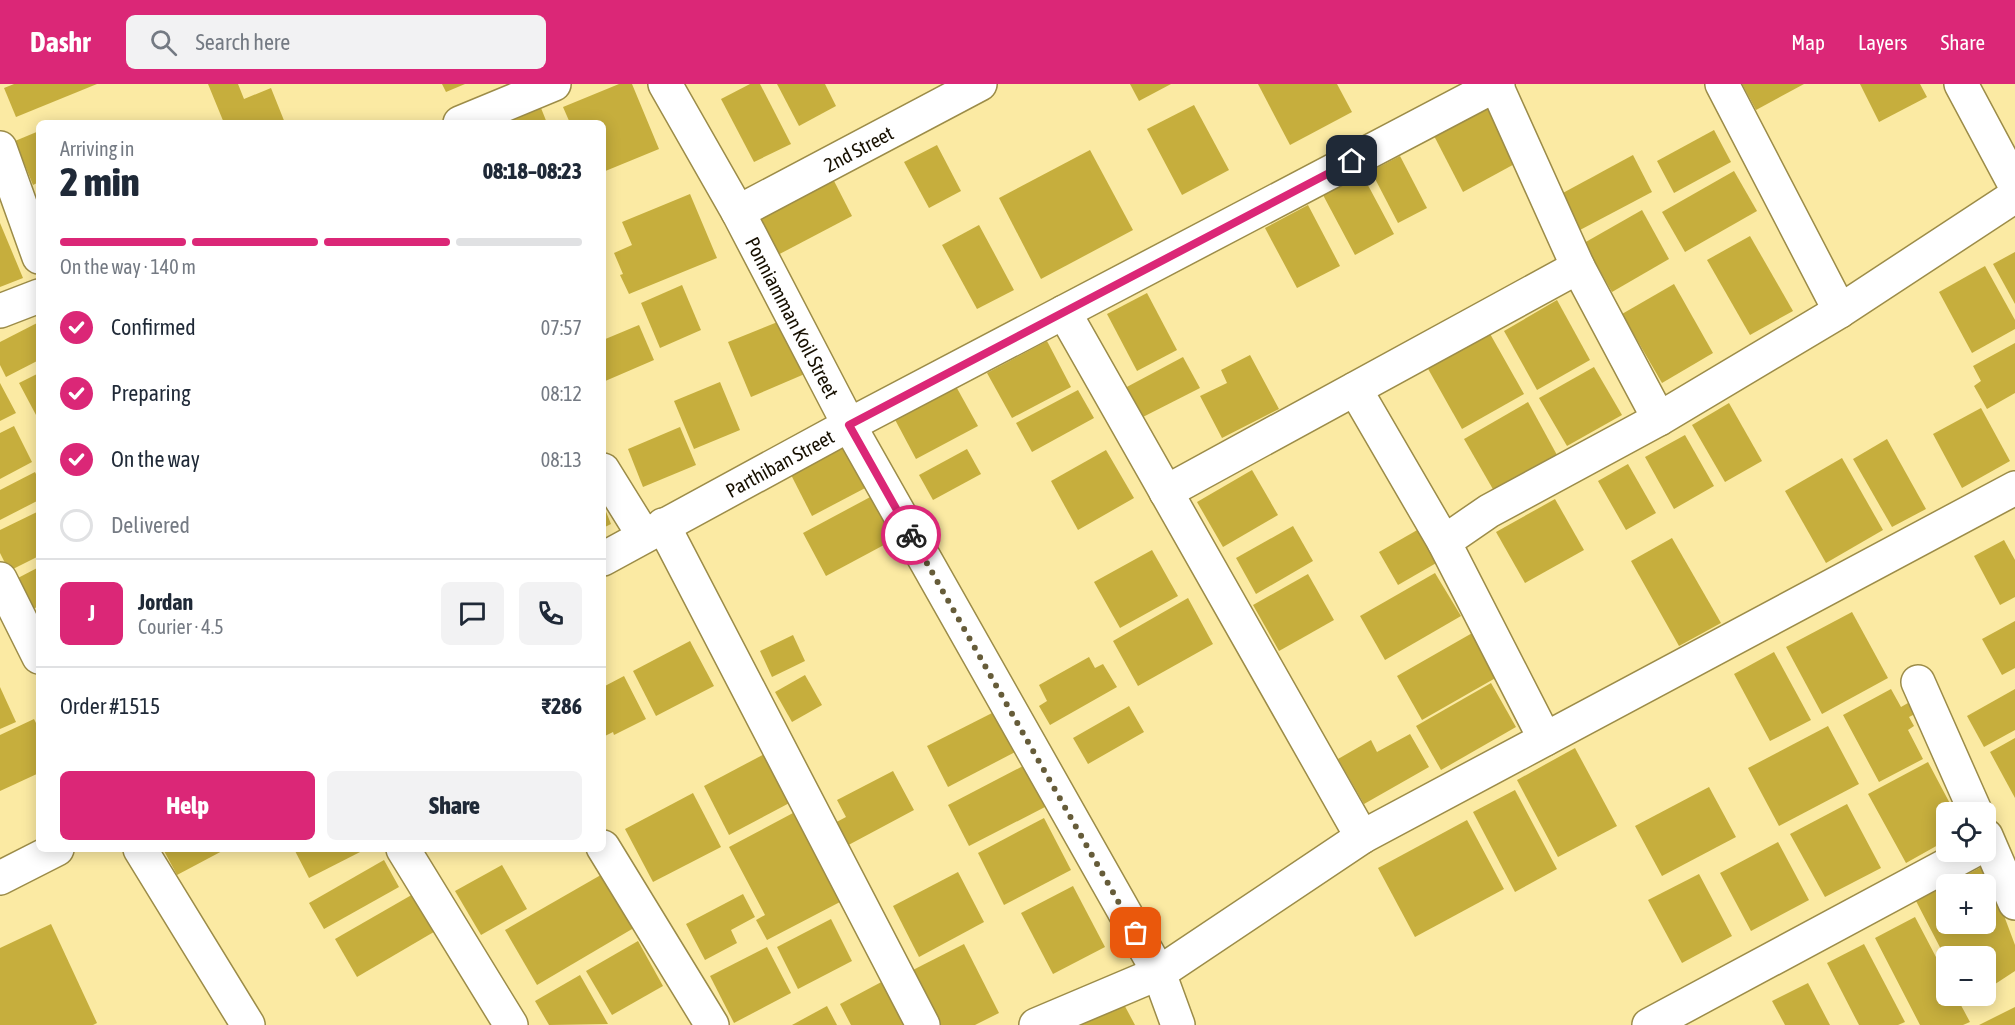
<!DOCTYPE html>
<meta charset="utf-8">
<style>
body{margin:0;font-family:"Asap Condensed",sans-serif;background:#f2f2f3;color:#1f2937;height:100vh;display:flex;flex-direction:column;font-size:22px;white-space:nowrap}
*{box-sizing:border-box;margin:0}
p{font-size:20px;color:#747a83}
.icon{flex:none;width:33px;height:33px;fill:none;stroke:currentColor;stroke-width:2;stroke-linecap:round;stroke-linejoin:round}
.map{position:relative;flex:1;overflow:hidden}
.panel{position:absolute;left:36px;top:36px;width:570px;height:732px;display:flex;flex-direction:column;background:#fff;border-radius:9px;box-shadow:0 3px 15px #0003}
.panel>*{flex:none}
.tools{position:absolute;left:1936px;top:718px;display:grid;gap:12px}
.tools a{display:grid;place-items:center;width:60px;height:60px;border-radius:9px;background:#fff;box-shadow:0 3px 15px #0003;font-size:30px}
.pin{position:absolute;display:grid;place-items:center;width:51px;height:51px;color:#fff;margin:-26px;border-radius:12px;box-shadow:0 3px 9px #0006}
.courier{position:absolute;display:grid;place-items:center;width:60px;height:60px;margin:-30px;border:4px solid #db2777;border-radius:50%;background:#fff;color:#222;box-shadow:0 2px 8px #0007}
.headline em{font-style:normal;font-weight:800}
.headline div{display:flex;flex-direction:column-reverse}
.headline{display:flex;align-items:center;justify-content:space-between;height:102px;padding:0 24px}
h1{font-size:39px;font-weight:800;line-height:45px}
.bar{display:grid;grid-template-columns:repeat(4,1fr);gap:9px 6px;align-content:center;height:72px;padding:0 24px}
.bar i{height:8px;border-radius:4px;background:#e0e1e3}
.bar .active{background:#db2777}
.bar p{grid-column:span 4}
.line{display:flex;align-items:center;gap:15px;padding:0 24px;border-top:2px solid #e0e1e3}
.line div{flex:1}
.round{display:grid;place-items:center;flex:none;width:63px;height:63px;border-radius:9px;background:#f2f2f3}
ol{padding:0 24px;list-style:none}
li{display:flex;align-items:center;gap:18px;height:66px}
li p{margin-inline-start:auto}
li .icon{padding:6px;border-radius:50%;background:#db2777;color:#fff;stroke-width:4}
li:last-child{color:#747a83}
li i{width:33px;height:33px;border:3px solid #e0e1e3;border-radius:50%}
.action{display:flex;gap:12px;margin-top:auto;padding:12px 24px}
.action a{flex:1;height:69px;border-radius:9px;background:#db2777;color:#fff;font-size:24px;font-weight:800;line-height:69px;text-align:center}
.action a+a{background:#f2f2f3;color:#1f2937}
header{display:flex;align-items:center;gap:36px;box-sizing:border-box;height:84px;padding:0 30px;background:#db2777;color:#fff}
header strong{font-size:28px}
nav{display:flex;gap:33px;margin-inline-start:auto;font-size:21px}
.search{width:420px;height:54px;background:#f2f2f3;display:flex;align-items:center;gap:15px;box-sizing:border-box;padding:0 21px;border-radius:9px;color:#747a83;font-size:22px}
.map>svg:first-child{display:block}
.building{fill:#c6ae3d;fill-rule:evenodd}
.lines{fill:none;stroke-linecap:round;stroke-linejoin:round}
.minor-casing{stroke:#9c8c48;stroke-width:36}
.minor{stroke:#fff;stroke-width:33}
.done{stroke:#665c39;stroke-width:6;stroke-dasharray:0 10.8}
.route{stroke:#db2777;stroke-width:8}
.labels{text-anchor:middle;dominant-baseline:central;stroke-width:6;stroke-linejoin:round;paint-order:stroke}
.street-label{font-size:20px;fill:#160f00;stroke:#fbeaa3}
</style>
<header>
<strong>Dashr</strong>
<div class="search"><svg class="icon" aria-label="search" viewBox="0 0 24 24"><circle cx="10" cy="10" r="6"/><path d="M15 15l6 6"/></svg>Search here</div>
<nav><a>Map</a><a>Layers</a><a>Share</a></nav>
</header>
<div class="map">
<svg width="2015" height="941" viewBox="0 0 2015 941">
<rect width="100%" height="100%" fill="#fbeaa3"/>
<g class="building">
<path d="M14,0H97L16,33L4,4Z"/>
<path d="M208,0H238L244,15L271,4L285,39H224Z"/>
<path d="M442,0H465L446,8Z"/>
<path d="M619,0H632L659,65L603,88V39H570L563,23Z"/>
<path d="M750,0H760L791,60L754,78L721,15Z"/>
<path d="M777,0H825L836,22L799,42Z"/>
<path d="M1130,0H1171L1139,17Z"/>
<path d="M1258,0H1337L1352,28L1290,61Z"/>
<path d="M1742,0H1804L1756,26Z"/>
<path d="M1860,0H1920L1927,13L1879,38Z"/>
<path d="M1488,16L1520,77L1463,108L1431,46Z"/>
<path d="M1194,21L1229,86L1182,111L1147,45Z"/>
<path d="M541,24L547,39H504Z"/>
<path d="M1714,46L1731,78L1674,109L1657,77Z"/>
<path d="M39,47V98L33,101L15,57Z"/>
<path d="M937,61L961,107L929,124L904,78Z"/>
<path d="M1090,66L1133,146L1041,195L999,114Z"/>
<path d="M1633,71L1652,108L1580,146L1561,110Z"/>
<path d="M1400,72L1427,124L1398,139L1371,87Z"/>
<path d="M1734,87L1757,127L1685,168L1662,128Z"/>
<path d="M1362,90L1394,150L1355,171L1323,111Z"/>
<path d="M833,95L852,132L772,174L752,137Z"/>
<path d="M690,110L717,174L629,210L620,191L623,190L614,169L632,161L622,138Z"/>
<path d="M1308,121L1340,182L1297,204L1265,144Z"/>
<path d="M1642,126L1669,175L1612,208L1584,159Z"/>
<path d="M0,139L23,194L0,203Z"/>
<path d="M979,141L1014,206L977,225L942,161Z"/>
<path d="M1750,152L1793,227L1750,251L1707,176Z"/>
<path d="M2015,168V220L1993,180Z"/>
<path d="M1985,182L2015,236V245L1972,269L1939,208Z"/>
<path d="M1674,200L1713,269L1662,299L1622,230Z"/>
<path d="M682,201L701,246L660,264L641,219Z"/>
<path d="M1147,209L1177,266L1137,287L1107,230Z"/>
<path d="M1557,216L1590,276L1537,306L1504,247Z"/>
<path d="M785,235L807,289L751,313L728,258Z"/>
<path d="M39,238V276L6,293L0,281V258Z"/>
<path d="M639,241L654,276L603,298V256Z"/>
<path d="M1489,248L1524,310L1462,345L1427,283Z"/>
<path d="M1047,257L1071,303L1012,334L987,289Z"/>
<path d="M2015,259V309L1987,325L1974,302L1981,297L1973,282Z"/>
<path d="M1250,271L1279,325L1222,354L1200,312L1227,299L1221,286Z"/>
<path d="M1183,273L1200,304L1139,335L1123,305Z"/>
<path d="M1594,283L1622,331L1567,362L1539,314Z"/>
<path d="M39,289V330L36,331L19,299Z"/>
<path d="M953,297L978,342L916,375L892,330Z"/>
<path d="M720,298L740,346L694,365L674,317Z"/>
<path d="M0,299L16,329L0,337Z"/>
<path d="M1078,306L1094,334L1032,368L1016,339Z"/>
<path d="M1528,318L1557,371L1494,407L1464,355Z"/>
<path d="M1729,319L1762,377L1725,398L1692,341Z"/>
<path d="M1981,324L2010,377L1962,404L1933,350Z"/>
<path d="M14,342L32,378L0,395V349Z"/>
<path d="M680,343L696,381L643,403L628,365Z"/>
<path d="M1685,351L1714,402L1674,425L1645,373Z"/>
<path d="M843,353L869,402L812,432L787,383Z"/>
<path d="M1887,355L1926,425L1892,443L1853,375Z"/>
<path d="M967,365L981,390L933,416L919,391Z"/>
<path d="M1106,366L1134,414L1078,446L1051,397Z"/>
<path d="M1842,374L1883,446L1826,479L1785,407Z"/>
<path d="M1628,380L1656,429L1626,446L1598,397Z"/>
<path d="M1252,386L1278,431L1223,463L1197,418Z"/>
<path d="M35,388L39,396V416L0,436V406Z"/>
<path d="M874,411L897,454L826,492L803,449Z"/>
<path d="M1555,415L1584,466L1525,499L1496,448Z"/>
<path d="M603,420L611,440L603,444Z"/>
<path d="M37,428L39,433V472L9,487L0,469V446Z"/>
<path d="M1293,442L1313,477L1256,510L1236,474Z"/>
<path d="M1419,445L1438,478L1398,501L1379,468Z"/>
<path d="M1672,454L1721,539L1679,562L1631,477Z"/>
<path d="M2004,456L2015,476V513L2000,521L1974,472Z"/>
<path d="M1152,466L1178,512L1120,544L1094,498Z"/>
<path d="M39,483V522L31,526L16,495Z"/>
<path d="M1435,489L1461,532L1385,576L1360,532Z"/>
<path d="M1308,490L1334,536L1279,567L1253,521Z"/>
<path d="M1188,514L1213,560L1138,602L1113,557Z"/>
<path d="M1852,528L1888,594L1822,630L1786,563Z"/>
<path d="M2015,537V584L2002,591L1982,555Z"/>
<path d="M1474,548L1499,592L1422,636L1397,592Z"/>
<path d="M793,551L805,577L772,593L760,567Z"/>
<path d="M690,557L714,602L656,632L633,587Z"/>
<path d="M1774,568L1811,636L1770,657L1734,590Z"/>
<path d="M1089,573L1095,584L1103,580L1117,603L1050,641L1039,622L1047,617L1039,601Z"/>
<path d="M805,591L822,621L792,638L775,608Z"/>
<path d="M624,592L646,635L614,651L613,648L603,653V603Z"/>
<path d="M1491,599L1516,643L1441,686L1416,642Z"/>
<path d="M0,603L16,638L0,645Z"/>
<path d="M1891,605L1901,623L1908,619L1915,630L1909,633L1914,642L1908,646L1923,675L1879,698L1843,631Z"/>
<path d="M2015,605V646L1984,663L1967,632Z"/>
<path d="M1129,622L1144,648L1088,680L1073,654Z"/>
<path d="M998,626L1019,666L948,703L927,662Z"/>
<path d="M34,635L39,645V689L0,707V651Z"/>
<path d="M1828,642L1859,700L1779,742L1748,684Z"/>
<path d="M1410,650L1429,683L1364,720L1338,675L1371,656L1377,668Z"/>
<path d="M2015,654V714L1990,668Z"/>
<path d="M1575,664L1617,742L1558,773L1517,696Z"/>
<path d="M770,667L795,716L729,751L704,702Z"/>
<path d="M1928,678L1955,729H1947V756L1906,779L1868,710Z"/>
<path d="M1023,682L1045,723L969,762L948,721Z"/>
<path d="M893,687L914,726L841,765L829,742L846,733L837,716Z"/>
<path d="M1709,703L1736,753L1662,792L1635,742Z"/>
<path d="M1515,706L1557,785L1515,808L1473,728Z"/>
<path d="M693,709L721,763L653,798L625,745Z"/>
<path d="M1847,720L1881,784L1825,813L1790,750Z"/>
<path d="M793,729L840,818L767,856L756,836L765,831L729,763Z"/>
<path d="M1044,734L1071,786L1004,821L978,769Z"/>
<path d="M1467,736L1504,805L1415,853L1378,784Z"/>
<path d="M1778,758L1809,816L1751,847L1720,789Z"/>
<path d="M163,765H226L177,791Z"/>
<path d="M294,765H366L309,794Z"/>
<path d="M384,776L399,803L324,845L309,819Z"/>
<path d="M502,781L527,825L481,851L455,807Z"/>
<path d="M1985,781L2015,861V887L1986,906V873H1945L1916,817ZM1947,801H1986V840H1947Z"/>
<path d="M613,784L644,838L537,901L505,846Z"/>
<path d="M958,788L984,838L919,873L893,822Z"/>
<path d="M1699,790L1732,852L1682,879L1648,816Z"/>
<path d="M1073,802L1105,863L1053,890L1021,829Z"/>
<path d="M422,805L444,842L357,893L335,855Z"/>
<path d="M743,810L755,833L731,846L737,859L705,876L686,840Z"/>
<path d="M1915,833L1947,894V912H1956L1970,938L1963,941H1920L1875,854Z"/>
<path d="M831,835L852,877L798,905L777,863Z"/>
<path d="M51,840L97,939L93,941H0V864Z"/>
<path d="M638,857L663,902L612,931L586,887Z"/>
<path d="M964,860L999,929L975,941H936L909,888Z"/>
<path d="M1864,860L1905,938L1898,941H1859L1827,879Z"/>
<path d="M767,863L791,909L734,939L710,892Z"/>
<path d="M580,891L608,940L549,941L535,917Z"/>
<path d="M887,895L911,941H851L840,920Z"/>
<path d="M1808,899L1830,941H1785L1772,917Z"/>
<path d="M1120,913L1135,941H1067Z"/>
<path d="M827,922L837,941H792Z"/>
<path d="M2015,923V941H1979Z"/>
</g>
<g class="lines">
<g class="minor-casing">
<g id="minor">
<path id="s1" d="M665,0L738,128L849,341L1159,889L1178,941"/>
<path d="M1722,0L1840,227"/>
<path d="M1961,0L2015,101"/>
<path d="M1496,1L1578,183L1659,335"/>
<path d="M460,39L554,0"/>
<path d="M0,64L39,173"/>
<path id="s2" d="M738,128L980,0"/>
<path d="M0,227L39,212"/>
<path d="M1064,228L1362,753"/>
<path d="M1355,305L1444,458"/>
<path d="M603,386L644,452"/>
<path d="M1166,408L1578,183"/>
<path d="M663,441L923,941"/>
<path id="s3" d="M603,475L849,341L1498,0"/>
<path d="M0,495L39,573"/>
<path d="M1918,598L1976,729"/>
<path d="M1545,655L1444,458L1489,427L1659,335L1840,227L2015,112"/>
<path d="M1986,752L2015,819"/>
<path d="M603,763L712,941"/>
<path d="M140,765L248,941"/>
<path d="M403,765L511,941"/>
<path d="M0,794L57,765"/>
<path d="M1036,941L1159,889L1362,753L2015,404"/>
<path d="M1649,941L1971,768"/>
</g>
</g>
<use href="#minor" class="minor"/>
</g>
<g class="lines">
<path class="done" d="M911,451L1136,849"/>
<path class="route" d="M911,451L849,341L1352,77"/>
</g>
<g class="labels">
<g class="street-label">
<text stroke="none"><textPath href="#s2" startOffset="136">2nd Street</textPath></text>
<text stroke="none"><textPath href="#s1" startOffset="266">Ponniamman Koil Street</textPath></text>
<text stroke="none"><textPath href="#s3" startOffset="201">Parthiban Street</textPath></text>
</g>
</g>
</svg>
<div class="tools">
<a><svg class="icon" aria-label="locate" viewBox="0 0 24 24"><circle cx="12" cy="12" r="6"/><path d="M12 2v4M12 18v4M2 12h4M18 12h4"/></svg></a>
<a>+</a>
<a>−</a>
</div>
<div class="pin" style="left:1136px;top:849px;background:#ea580c"><svg class="icon" aria-label="bag" viewBox="0 0 24 24"><path d="M5 8h14l-1 12H6zM9 8a3 3 0 0 1 6 0"/></svg></div>
<div class="pin" style="left:1352px;top:77px;background:#1f2937"><svg class="icon" aria-label="home" viewBox="0 0 24 24"><path d="M3 11l9-7 9 7M6 9v11h12V9"/></svg></div>
<div class="courier" style="left:911px;top:451px"><svg class="icon" aria-label="bike" viewBox="0 0 24 24"><circle cx="6" cy="16" r="4"/><circle cx="18" cy="16" r="4"/><path d="M6 16l4-8h5l3 8M10 8l3 8H6M13 5h3"/></svg></div>
<section class="panel">
<div class="headline"><div><h1>2 min</h1><p>Arriving in</p></div><em>08:18–08:23</em></div>
<div class="bar"><i class="active"></i><i class="active"></i><i class="active"></i><i></i><p>On the way · 140 m</p></div>
<ol>
<li><svg class="icon" aria-label="check" viewBox="0 0 24 24"><path d="M5 12l5 5 9-10"/></svg>Confirmed<p>07:57</p></li>
<li><svg class="icon" aria-label="check" viewBox="0 0 24 24"><path d="M5 12l5 5 9-10"/></svg>Preparing<p>08:12</p></li>
<li><svg class="icon" aria-label="check" viewBox="0 0 24 24"><path d="M5 12l5 5 9-10"/></svg>On the way<p>08:13</p></li>
<li><i></i>Delivered</li>
</ol>
<div class="line" style="height:108px"><b class="round" style="background:#db2777;color:#fff">J</b><div><b>Jordan</b><p>Courier · 4.5</p></div><a class="round"><svg class="icon" aria-label="chat" viewBox="0 0 24 24"><path d="M4 5h16v11H9l-5 4z"/></svg></a><a class="round"><svg class="icon" aria-label="phone" viewBox="0 0 24 24"><path d="M5 4h4l2 5-3 2q2 4 5 5l2-3 5 2v4C11 20 4 13 5 4z"/></svg></a></div>
<div class="line" style="height:78px"><div>Order #1515</div><b>₹286</b></div>
<div class="action"><a>Help</a><a>Share</a></div>
</section>
</div>
